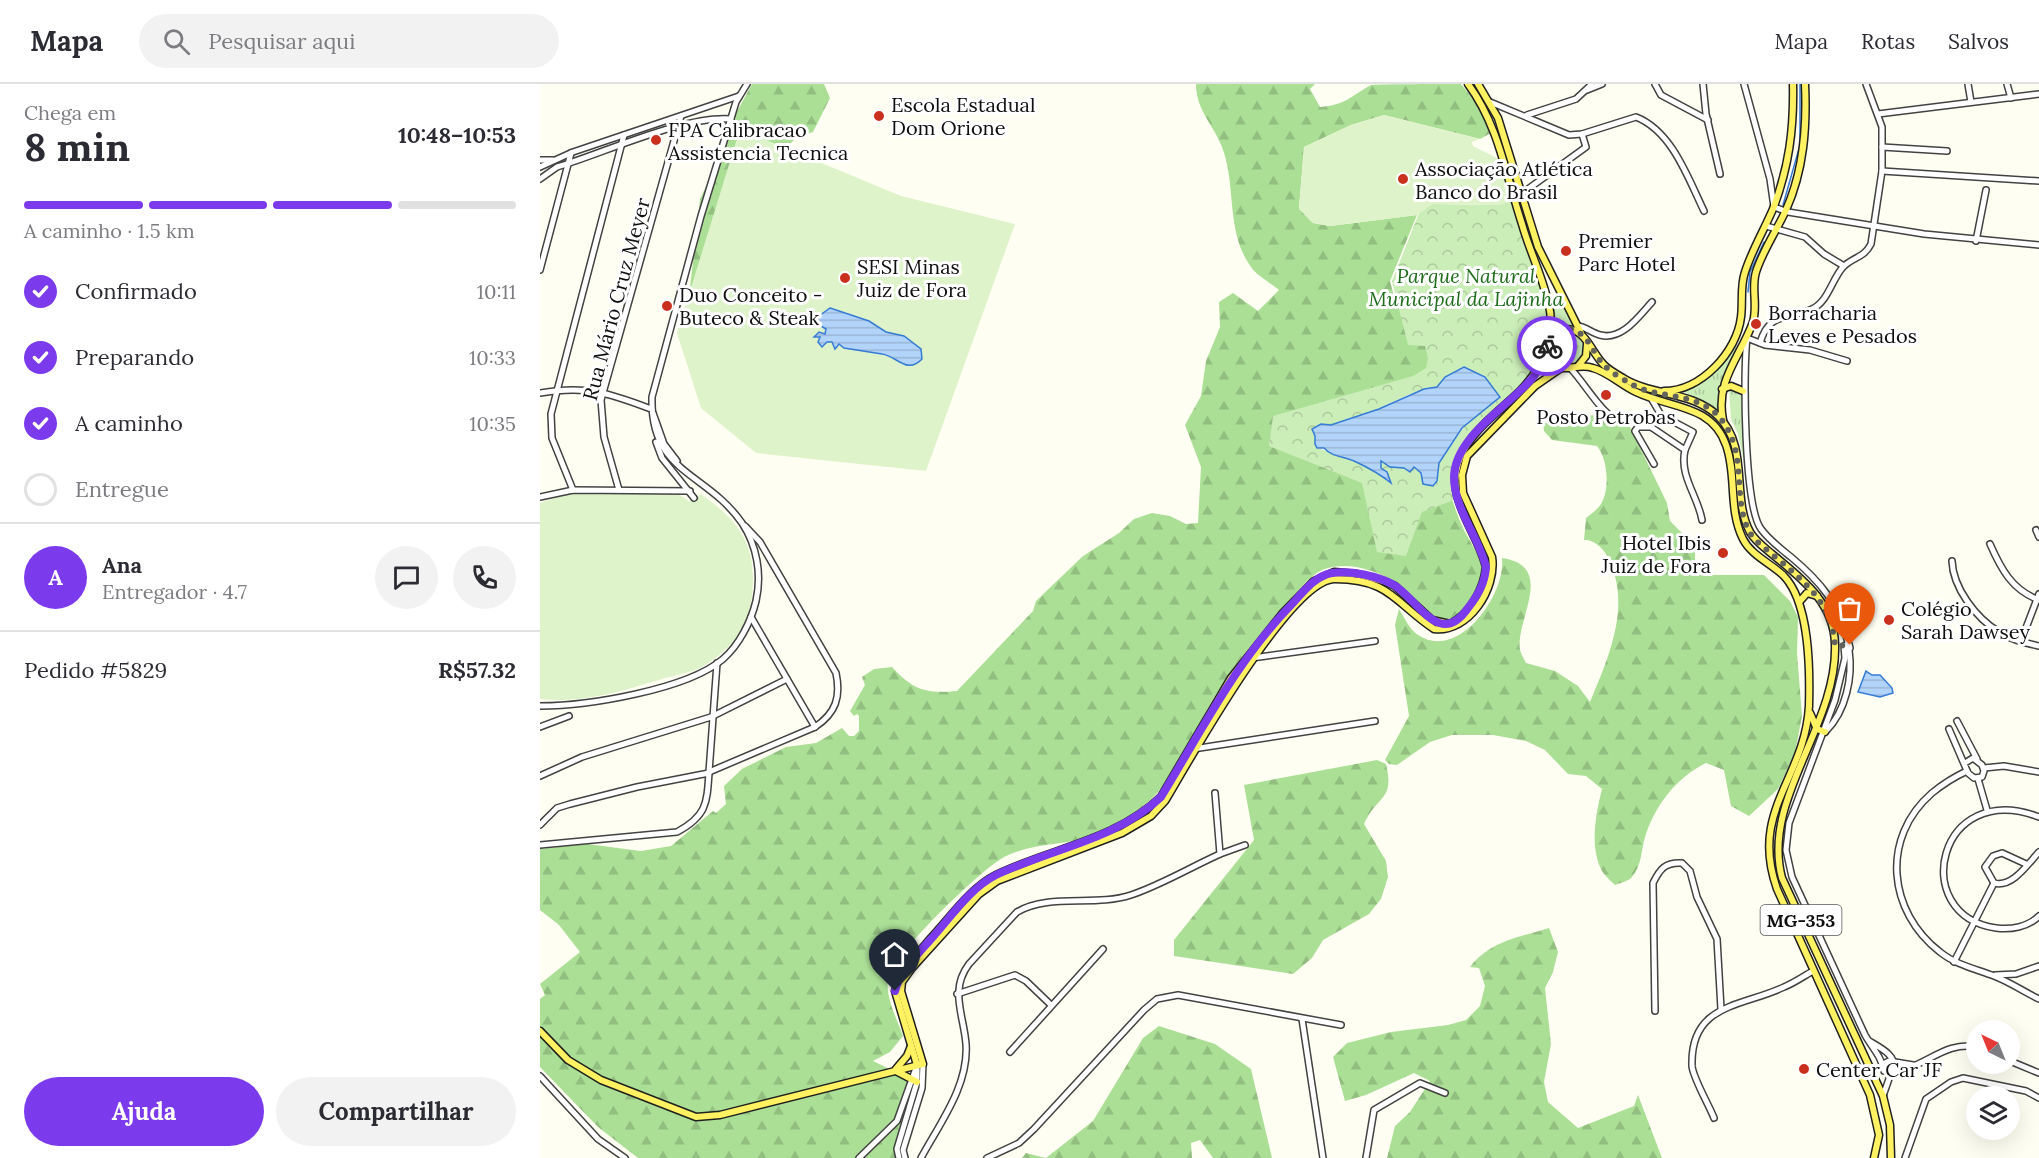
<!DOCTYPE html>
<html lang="pt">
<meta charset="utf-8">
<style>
body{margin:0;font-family:Lora,serif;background:#f2f2f3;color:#2b2b33;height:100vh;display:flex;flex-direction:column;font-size:22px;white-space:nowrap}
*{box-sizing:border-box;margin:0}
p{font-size:20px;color:#7c7c81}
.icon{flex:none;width:33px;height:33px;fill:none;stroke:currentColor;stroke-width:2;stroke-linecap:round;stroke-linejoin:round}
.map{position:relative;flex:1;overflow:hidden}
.panel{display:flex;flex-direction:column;background:#fff;width:540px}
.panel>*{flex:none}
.needle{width:39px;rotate:317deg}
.tools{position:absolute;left:1426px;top:936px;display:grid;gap:12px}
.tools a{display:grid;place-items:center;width:54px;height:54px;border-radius:50%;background:#fff;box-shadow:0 6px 24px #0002;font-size:30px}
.pin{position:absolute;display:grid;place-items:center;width:51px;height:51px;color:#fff;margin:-62px -26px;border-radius:50% 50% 50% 0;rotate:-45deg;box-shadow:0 0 6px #0007}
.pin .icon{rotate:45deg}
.courier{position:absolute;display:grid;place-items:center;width:60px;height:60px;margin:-30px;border:4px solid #7c3aed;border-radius:50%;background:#fff;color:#222;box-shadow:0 2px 8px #0007}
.head em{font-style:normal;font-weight:700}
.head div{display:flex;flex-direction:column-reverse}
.head{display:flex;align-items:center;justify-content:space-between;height:102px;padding:0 24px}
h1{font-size:39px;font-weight:700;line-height:45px}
.bar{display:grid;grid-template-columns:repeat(4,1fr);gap:9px 6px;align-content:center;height:72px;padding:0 24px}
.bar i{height:8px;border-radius:4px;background:#e1e1e2}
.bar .current{background:#7c3aed}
.bar p{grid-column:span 4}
.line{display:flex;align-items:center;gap:15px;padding:0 24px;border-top:2px solid #e1e1e2}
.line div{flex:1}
.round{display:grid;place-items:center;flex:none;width:63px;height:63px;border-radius:32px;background:#f2f2f3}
ol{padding:0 24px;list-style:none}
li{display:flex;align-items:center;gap:18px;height:66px}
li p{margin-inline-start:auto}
li .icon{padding:6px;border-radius:50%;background:#7c3aed;color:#fff;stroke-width:4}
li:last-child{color:#7c7c81}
li i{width:33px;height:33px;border:3px solid #e1e1e2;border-radius:50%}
.primary-button{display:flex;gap:12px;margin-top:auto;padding:12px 24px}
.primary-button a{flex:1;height:69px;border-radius:36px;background:#7c3aed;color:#fff;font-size:24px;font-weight:700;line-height:69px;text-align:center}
.primary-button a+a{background:#f2f2f3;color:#2b2b33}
header{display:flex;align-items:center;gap:36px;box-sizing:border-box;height:84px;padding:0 30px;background:#fff;border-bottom:2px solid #e1e1e2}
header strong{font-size:28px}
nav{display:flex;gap:33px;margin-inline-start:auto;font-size:21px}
.search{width:420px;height:54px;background:#f2f2f3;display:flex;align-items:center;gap:15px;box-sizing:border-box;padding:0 21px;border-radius:33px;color:#7c7c81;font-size:22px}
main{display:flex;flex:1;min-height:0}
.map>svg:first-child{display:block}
.grass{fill:url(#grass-tufts)}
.forest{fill:url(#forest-firs)}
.park{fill:url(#park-crowns);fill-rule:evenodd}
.pitch{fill:#dff3ca}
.water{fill:url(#water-rules);stroke:#357cd6;stroke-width:1.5}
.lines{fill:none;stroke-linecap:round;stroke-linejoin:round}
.stream{stroke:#357cd6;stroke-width:1.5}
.minor-casing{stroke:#424242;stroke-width:8}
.major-casing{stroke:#202020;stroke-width:9}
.minor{stroke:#fff;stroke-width:5}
.major{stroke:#fff262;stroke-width:6}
.done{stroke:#63635e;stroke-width:6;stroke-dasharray:0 10.8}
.route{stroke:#7c3aed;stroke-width:8}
.poi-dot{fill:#c9301d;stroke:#fff;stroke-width:2}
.labels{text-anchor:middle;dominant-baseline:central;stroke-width:6;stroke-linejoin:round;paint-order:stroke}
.shield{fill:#fff;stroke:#575757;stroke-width:1.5}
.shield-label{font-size:18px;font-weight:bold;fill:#0f0f0f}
.poi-label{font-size:20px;fill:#0f0f0f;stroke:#fff;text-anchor:start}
.park-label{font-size:20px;font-style:italic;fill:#1e6c1a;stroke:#fff}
.street-label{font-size:20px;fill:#0f0f0f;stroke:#fff}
</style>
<header>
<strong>Mapa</strong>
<div class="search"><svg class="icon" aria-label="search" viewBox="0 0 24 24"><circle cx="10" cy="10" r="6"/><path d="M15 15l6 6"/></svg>Pesquisar aqui</div>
<nav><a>Mapa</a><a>Rotas</a><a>Salvos</a></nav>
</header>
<main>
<section class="panel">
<div class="head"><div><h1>8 min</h1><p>Chega em</p></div><em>10:48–10:53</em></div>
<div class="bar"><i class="current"></i><i class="current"></i><i class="current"></i><i></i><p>A caminho · 1.5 km</p></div>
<ol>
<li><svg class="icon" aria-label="check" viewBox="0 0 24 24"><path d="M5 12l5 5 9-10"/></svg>Confirmado<p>10:11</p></li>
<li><svg class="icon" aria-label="check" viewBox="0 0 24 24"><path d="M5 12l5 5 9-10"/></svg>Preparando<p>10:33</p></li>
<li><svg class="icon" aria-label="check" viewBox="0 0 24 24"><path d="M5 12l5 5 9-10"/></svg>A caminho<p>10:35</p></li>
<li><i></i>Entregue</li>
</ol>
<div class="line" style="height:108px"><b class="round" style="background:#7c3aed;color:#fff">A</b><div><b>Ana</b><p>Entregador · 4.7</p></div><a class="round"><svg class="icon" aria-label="chat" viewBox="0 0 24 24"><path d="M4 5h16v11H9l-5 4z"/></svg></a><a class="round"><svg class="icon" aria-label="phone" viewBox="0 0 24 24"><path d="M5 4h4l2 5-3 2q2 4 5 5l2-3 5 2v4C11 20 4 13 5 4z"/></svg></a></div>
<div class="line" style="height:78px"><div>Pedido #5829</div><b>R$57.32</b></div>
<div class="primary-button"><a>Ajuda</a><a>Compartilhar</a></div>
</section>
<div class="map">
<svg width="1499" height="1074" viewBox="0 0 1499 1074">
<defs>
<pattern id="grass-tufts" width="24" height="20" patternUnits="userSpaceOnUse" patternTransform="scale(1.5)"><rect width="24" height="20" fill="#cbedb8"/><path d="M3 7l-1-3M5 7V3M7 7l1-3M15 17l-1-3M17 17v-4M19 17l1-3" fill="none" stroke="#adca9d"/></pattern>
<pattern id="forest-firs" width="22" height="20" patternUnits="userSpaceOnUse" patternTransform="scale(1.5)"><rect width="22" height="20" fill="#abdf96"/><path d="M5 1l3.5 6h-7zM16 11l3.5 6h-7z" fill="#92be80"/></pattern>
<pattern id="park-crowns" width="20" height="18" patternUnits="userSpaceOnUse" patternTransform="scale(1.5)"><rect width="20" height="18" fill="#cbedb8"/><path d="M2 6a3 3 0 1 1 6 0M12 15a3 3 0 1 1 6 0" fill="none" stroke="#adca9d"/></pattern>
<pattern id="water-rules" width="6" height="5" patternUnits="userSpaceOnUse" patternTransform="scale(1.5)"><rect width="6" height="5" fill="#b3d4fa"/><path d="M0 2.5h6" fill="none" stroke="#99b5d5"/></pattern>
</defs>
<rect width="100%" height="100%" fill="#fffef2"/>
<g class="grass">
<path d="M1013,211L1020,212L1042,249L1029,244L1009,253L1007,213Z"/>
<circle cx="1027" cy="265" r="18"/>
<path d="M1194,259L1197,266C1185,287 1179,305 1180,330L1170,321L1142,307C1172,292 1176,288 1194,259Z"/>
<path d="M1189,304L1201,312L1206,387L1198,350L1191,335Z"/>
</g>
<g class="forest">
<path d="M212,0H284L290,14L273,48L257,53L248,62L145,248L160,115L179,75L194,33Z"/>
<path d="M656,0H775L770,5L780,23C806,21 811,12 831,1C840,0 906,0 921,0L942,26L951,49L940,55L844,31L811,41L764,63L759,124L773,139L790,142L877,131L850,197L856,220L864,215L887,218L891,287L774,366L908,402C913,417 917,433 925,448C943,480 954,495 923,526C896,554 878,513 857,499C836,486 806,476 782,486C767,493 754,512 743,524C717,553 692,583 672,617C651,652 635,698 602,723C590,733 576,746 561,751C531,761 495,758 466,772C443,783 356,868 349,891C343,909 357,935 363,952L350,968L333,977L368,994L372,998L355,1068L356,1074H98L58,1043L0,983V915L5,911L0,900L40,868L19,841L0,826V765L47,760L101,767L131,762L173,727L176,729L186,720L184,702L202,685L246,663L276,659L302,644L309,652H314L319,647V632L317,630L314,632L310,627L325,601L322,593L334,585L352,583C373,606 386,610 417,607L493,527L496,517L543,472L579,449L594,435L612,429L630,432L646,440L658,439L661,383L645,341L661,312L666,277L680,243L679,218L693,209L718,227L739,206C731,199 717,192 711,183C685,147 697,102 682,63C673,40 656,26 656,0Z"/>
<path d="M1058,330L1090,343L1127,419L1130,437L1155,462V491H1224L1250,517L1258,533L1257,569L1262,632L1255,669L1238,705L1209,732L1191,722L1184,686L1166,679C1137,693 1115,721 1105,753C1101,766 1102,781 1092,793C1089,797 1080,799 1075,801C1071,797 1065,792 1062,787C1049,763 1056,729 1062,705L1046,692L1028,690L1005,666L986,657L953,651H912L890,658L857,681L849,680L845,676L869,632L855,541L859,525C864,533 870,546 878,551C919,578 966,510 962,474C1017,482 975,536 980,566C981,570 984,575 986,579L1015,587L1038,602L1050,618C1070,570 1093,518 1066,470C1061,462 1052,455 1044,456L1046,434C1051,430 1058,425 1061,420C1070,405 1068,376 1057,362L1012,356L1004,347L1003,339H1018Z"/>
<path d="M837,676L846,680C855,717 837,711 824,740L846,777L848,793L841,815L829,830L783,856L772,874L753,890L634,872V856L714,756L704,701Z"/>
<path d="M1009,844L1018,868L1013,888L1005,904L1011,960L1004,998L1008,1018L1038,1044L1094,1022L1098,1011L1122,1074H847L855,1042L870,1028L890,997L874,989L826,1011L805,1017L793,973L807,959L851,948L908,941L926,936L940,922L945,902L939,884L930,883C950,857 980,853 1009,844Z"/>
<path d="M619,942L675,960L711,985L732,1074H673L660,1056L651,1059L652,1074H482L486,1069L506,1074L553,1037L603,954Z"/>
</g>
<path class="park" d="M973,117C983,149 1010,215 1008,245C1005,314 913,334 911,393C911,401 913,409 914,416L882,428L866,472L837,468L822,399L729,362L733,332L873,292L886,284L888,274L885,262L868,261L852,197L879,129L892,120L957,121ZM923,283L929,336L899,379L898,392L891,400L886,401L881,389L874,382L869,388L864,384H853L841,377V384L847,388L851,398L816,378L778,364L774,349L781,340C811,341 842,322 870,310C879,306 888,306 897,303L905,293Z"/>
<g class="pitch">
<path d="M844,31L940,55L932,58L933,62L959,75L973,117L957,121L892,120L877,131L790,142L773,139L759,125L764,63L811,41Z"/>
<path d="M200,45L361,112L475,140L386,387L216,369L161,324L137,249Z"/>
<path d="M30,409L138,410L149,417L161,410C193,433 213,454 213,495C213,517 208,542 192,559C183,568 172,578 160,584C149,589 136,591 125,594C86,606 42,620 0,615V419Z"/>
</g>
<g class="water">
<path d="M290,224L329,237L346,248L364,252L381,265L382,275C367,291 357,272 342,270C330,268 317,266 304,264L299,260L295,265L292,258H287L282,263L278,258L280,253H274L279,248L285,250L286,245L272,237Z"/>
<path d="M924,283L945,293L960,313L922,344L899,379L897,397L893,402L883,400L881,389L874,383L870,388L864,384L850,383L841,377V384L847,388L851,399C840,390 827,383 814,377C803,372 792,373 784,364H777L775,360V352L772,345L781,340L791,341L839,325L884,305L897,303L905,293Z"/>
<path d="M1326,587L1332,591H1340L1352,604L1353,609L1340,613L1318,608Z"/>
</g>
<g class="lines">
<g class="stream">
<path d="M1243,121L1260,61V0"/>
<path d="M1208,208L1210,188L1224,158"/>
</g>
<g class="minor-casing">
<g id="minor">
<path d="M1115,0L1121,11L1168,36"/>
<path d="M1163,0L1166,30L1180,90"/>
<path d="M1204,0L1230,95L1234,123L1248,128L1384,150L1499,161"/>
<path d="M1428,0L1431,18"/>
<path d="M1467,0L1471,14"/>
<path d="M1047,6L1062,0"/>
<path d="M950,18L1029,51L1042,50L1096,33C1132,47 1148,94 1164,127"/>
<path d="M1338,30L1499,10"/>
<path d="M987,31L1036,15L1052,0"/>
<path d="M1342,63L1407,67"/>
<path d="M0,76H13"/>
<path d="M0,83L33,68L199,12"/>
<path d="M1342,87L1499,97"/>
<path d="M0,95L17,83C64,69 145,31 191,35"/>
<path d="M981,110L1046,63L1042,50"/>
<path d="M1226,142L1265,153L1284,170L1304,182"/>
<path d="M1436,157L1446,106"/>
<path d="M0,186L31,69"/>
<path d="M1038,242C1046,243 1052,249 1060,251C1082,257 1099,232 1112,218"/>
<path d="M1220,259C1229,227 1249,236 1272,225C1288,218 1292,195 1303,183C1313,173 1324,174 1331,160L1342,87V43L1326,0"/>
<path d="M1307,277L1270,266L1225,261L1207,254C1203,286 1204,422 1221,445C1229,456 1241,465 1251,473C1281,498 1300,521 1308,559"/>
<path d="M1031,285C1042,296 1062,329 1072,332C1083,336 1094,330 1106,333L1111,343"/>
<path d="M0,309C46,301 69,309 111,325"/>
<path d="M1111,314L1121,331L1153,348L1145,366"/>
<path d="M113,329L124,360L137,377"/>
<path d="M116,358L122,374L154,414"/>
<path d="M1114,380L1095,347L1098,343H1111L1145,366C1139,392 1158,412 1162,436"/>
<path d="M33,406L12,354L11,330L84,51"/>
<path d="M79,406L64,353L61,316L141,32"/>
<path d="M0,413L33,406L150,407"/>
<path d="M1496,446L1499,453"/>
<path d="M1450,460C1461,485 1472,506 1499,516"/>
<path d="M1412,477C1413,504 1436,534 1459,548C1471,556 1486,559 1499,562"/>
<path d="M211,533L275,643"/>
<path d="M1481,557L1499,510"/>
<path d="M1306,566L1310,564L1309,560L1304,562L1305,574L1295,616L1249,739L1246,766L1252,793L1325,951C1333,965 1341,972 1344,987H1353C1358,972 1341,964 1329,957"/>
<path d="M712,574L835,557"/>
<path d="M0,622C46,622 147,606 183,575C199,561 211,538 216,517C222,490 217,462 202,439C166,387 110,390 112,313L161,132L196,18L207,0"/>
<path d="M1417,637L1437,675"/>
<path d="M0,643L29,632"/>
<path d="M1409,645L1428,689L1434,694L1442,693L1444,687L1442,681L1433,674L1425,679"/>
<path d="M1286,647C1306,627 1313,593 1309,566"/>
<path d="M653,665L835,637"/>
<path d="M1444,684L1464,682L1499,688"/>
<path d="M1427,687C1414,693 1403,700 1392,709C1340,754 1348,828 1400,868C1416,881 1436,885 1454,892C1470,898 1484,908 1499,915"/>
<path d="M169,688L177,579"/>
<path d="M0,692L42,673L171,633L247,595"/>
<path d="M1438,695L1447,726"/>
<path d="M1499,733C1398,694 1367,831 1456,844C1471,846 1488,843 1499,832"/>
<path d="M0,741L17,724L30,720L97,703L169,689"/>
<path d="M0,761L137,748C167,732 167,719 169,688L275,643C296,629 301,613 296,589L220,458L205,442"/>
<path d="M680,770L705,761"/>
<path d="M1486,780L1462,769L1453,772L1445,783L1454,799C1472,804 1487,781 1499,768"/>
<path d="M1414,878L1454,799"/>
<path d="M1455,891L1476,890L1499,882"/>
<path d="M417,910L475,891L486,897L511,921"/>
<path d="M1115,927L1113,799C1120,785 1125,778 1142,779L1150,787L1157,813L1177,855L1181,925"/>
<path d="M762,935L783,1074"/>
<path d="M470,968L563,865"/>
<path d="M1470,977L1499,989"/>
<path d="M1343,980L1349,977L1373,981"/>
<path d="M1353,987C1383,986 1404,956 1437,963"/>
<path d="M0,992L58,1055L85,1074"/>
<path d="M1343,1012L1351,989"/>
<path d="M1174,1034C1169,1021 1153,994 1152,982C1150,919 1202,923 1244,903C1254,899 1264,892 1273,887"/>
<path d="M319,1074L357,1037L377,981"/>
<path d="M359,1074L357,1065L377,998V983"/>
<path d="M365,1074L363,1066L382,1004L383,980"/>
<path d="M381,1074C400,1039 429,1001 426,960C424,932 409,906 429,880L477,828C509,809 555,823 591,811C621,801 651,783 680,770L675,709"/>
<path d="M447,1074L479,1059L494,1045L604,926L617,915L638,911L801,941"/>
<path d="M826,1074L834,1026L880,999L905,1009"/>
<path d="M1365,1074L1386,1015L1411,998L1423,994L1486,1007L1499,1014"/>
</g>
</g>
<g class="major-casing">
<g id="major">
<path d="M928,0C959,42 966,92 982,140C990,169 1005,197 1010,227C1014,247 997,273 1021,284C1032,285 1042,280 1053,284C1068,288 1081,301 1096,308C1129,324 1172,320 1186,361C1197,391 1188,425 1203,455C1211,471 1230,479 1243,491C1270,518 1270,585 1269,622C1265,695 1209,726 1237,805L1330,1011L1339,1051L1334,1074"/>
<path d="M938,0L958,34L998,163L1041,249"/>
<path d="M1010,254L1023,245C1046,243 1050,267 1064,281C1069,286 1076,290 1083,294C1112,312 1152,307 1178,332C1210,363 1191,413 1210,448C1215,457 1225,464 1232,470C1261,494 1294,518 1295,560C1298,642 1221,715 1242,794L1343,1012L1350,1041L1351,1074"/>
<path d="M1038,282L1046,272L1047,260"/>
<path d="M1182,305L1191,302L1203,307"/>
<path d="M1124,307C1161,307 1197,268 1201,233C1203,218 1200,202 1205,188C1212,166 1224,146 1233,125C1249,83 1254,45 1253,0"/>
<path d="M1183,336C1175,296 1201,272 1213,238C1218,221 1211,204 1216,188C1223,166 1237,146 1246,126C1264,86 1267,43 1265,0"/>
<path d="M1260,517L1267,509L1277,512"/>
<path d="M1270,629L1277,645L1285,648"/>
<path d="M0,947L28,976L61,996L156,1033L180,1031L383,980L361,907L362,898L372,884L439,810L457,797L582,749L611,732L625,717C649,677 750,495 795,495C850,495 855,519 894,545C929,549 957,504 952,473L923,409L922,391L927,372L995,302L1021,284"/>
<path d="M377,981L355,907C360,887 377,871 390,855C410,834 430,804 456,791C512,764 575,757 621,713L691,594L742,530L774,497L794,488L817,490L844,497L855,502L892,536L910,540C930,530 944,505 946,483C940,458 923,436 917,411C906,364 950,336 980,307C991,296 999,283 1008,270"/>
<path d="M356,985L367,972L371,962"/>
<path d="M356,987L377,998"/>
</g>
</g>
<use href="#minor" class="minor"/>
<use href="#major" class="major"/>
</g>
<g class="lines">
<path class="done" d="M1007,262C1010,250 1022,241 1034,246C1048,251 1054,270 1063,280C1071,289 1083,295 1093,301C1121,316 1158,307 1181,335C1209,370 1191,416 1210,449C1216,458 1225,464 1233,471C1264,497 1292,519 1295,562L1310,561"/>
<path class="route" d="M355,907C360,887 377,871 391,855C410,834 430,804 456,791C512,764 574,757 621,713C662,646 697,576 753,519C764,507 775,492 792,489C810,486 838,492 854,501C878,516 900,565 928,524C938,511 945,499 946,483C939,453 914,425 914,393C915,339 1007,307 1007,262"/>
</g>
<g class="poi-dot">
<circle cx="339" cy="32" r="6"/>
<circle cx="116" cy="56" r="6"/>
<circle cx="863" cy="95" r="6"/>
<circle cx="1026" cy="167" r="6"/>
<circle cx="305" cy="194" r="6"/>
<circle cx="127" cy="222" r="6"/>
<circle cx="1216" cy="240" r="6"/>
<circle cx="1066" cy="311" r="6"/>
<circle cx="1183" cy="469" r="6"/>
<circle cx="1349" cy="536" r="6"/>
<circle cx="1264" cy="985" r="6"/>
</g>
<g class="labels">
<rect class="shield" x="1220.5" y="821" width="81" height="30" rx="4.5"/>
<g class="shield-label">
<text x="1261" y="836">MG-353</text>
</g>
<g class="poi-label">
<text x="351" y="20">Escola Estadual<tspan x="351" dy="23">Dom Orione</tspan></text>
<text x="128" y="45">FPA Calibracao<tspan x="128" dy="23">Assistencia Tecnica</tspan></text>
<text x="875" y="84">Associação Atlética<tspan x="875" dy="23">Banco do Brasil</tspan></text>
<text x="1038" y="156">Premier<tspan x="1038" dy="23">Parc Hotel</tspan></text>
<text x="317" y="182">SESI Minas<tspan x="317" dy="23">Juiz de Fora</tspan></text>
<text x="139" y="210">Duo Conceito -<tspan x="139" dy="23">Buteco &amp; Steak</tspan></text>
<text x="1228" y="228">Borracharia<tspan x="1228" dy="23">Leves e Pesados</tspan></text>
<text x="1066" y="332" text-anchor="middle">Posto Petrobas</text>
<text x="1171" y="458" text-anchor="end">Hotel Ibis<tspan x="1171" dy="23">Juiz de Fora</tspan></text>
<text x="1361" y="524">Colégio<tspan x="1361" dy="23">Sarah Dawsey</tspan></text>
<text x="1276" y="985">Center Car JF</text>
</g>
<g class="park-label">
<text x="926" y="191">Parque Natural<tspan x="926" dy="23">Municipal da Lajinha</tspan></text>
</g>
<g class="street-label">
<text transform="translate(76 215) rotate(-75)">Rua Mário Cruz Meyer</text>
</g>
</g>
</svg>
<div class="tools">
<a><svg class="needle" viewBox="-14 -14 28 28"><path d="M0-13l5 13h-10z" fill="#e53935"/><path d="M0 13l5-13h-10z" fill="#7c7c81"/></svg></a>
<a><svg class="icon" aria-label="layers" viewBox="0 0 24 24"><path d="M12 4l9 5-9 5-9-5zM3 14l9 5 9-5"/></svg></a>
</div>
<div class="pin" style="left:1310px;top:561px;background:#ea580c"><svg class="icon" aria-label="bag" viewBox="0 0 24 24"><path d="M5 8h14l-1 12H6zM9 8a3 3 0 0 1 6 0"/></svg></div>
<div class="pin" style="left:355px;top:907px;background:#1f2937"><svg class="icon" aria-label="home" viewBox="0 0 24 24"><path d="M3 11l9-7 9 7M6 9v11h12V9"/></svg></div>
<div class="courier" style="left:1007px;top:262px"><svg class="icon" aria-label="bike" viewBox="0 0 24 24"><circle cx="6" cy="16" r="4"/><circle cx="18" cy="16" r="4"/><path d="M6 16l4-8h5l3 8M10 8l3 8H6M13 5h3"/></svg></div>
</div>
</main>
